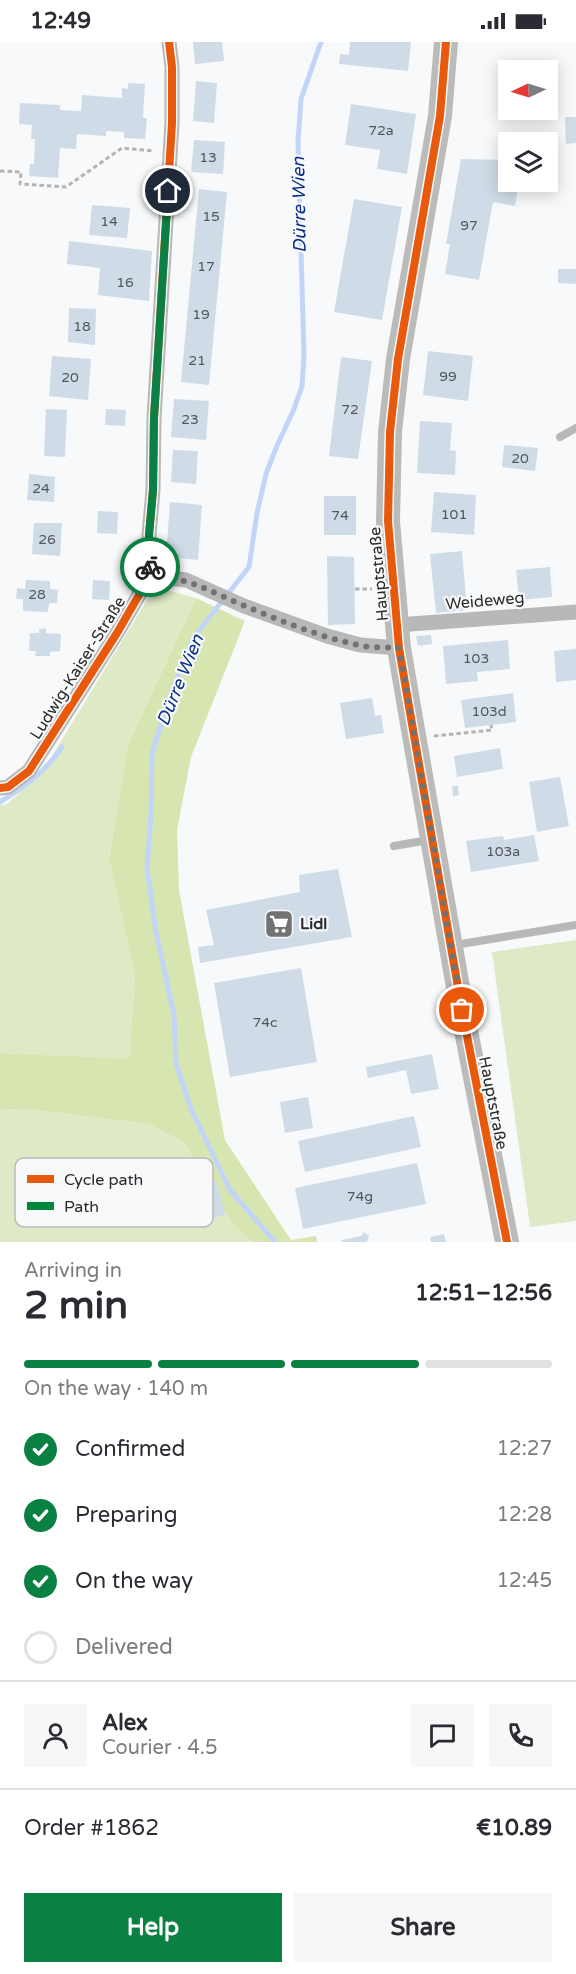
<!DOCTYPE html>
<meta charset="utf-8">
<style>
body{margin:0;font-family:"Varela Round",sans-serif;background:#f7f7f7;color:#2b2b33;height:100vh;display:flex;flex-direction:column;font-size:22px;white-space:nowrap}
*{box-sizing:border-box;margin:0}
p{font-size:20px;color:#7c7c81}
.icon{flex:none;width:33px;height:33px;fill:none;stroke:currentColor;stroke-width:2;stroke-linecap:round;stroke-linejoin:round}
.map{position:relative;height:1200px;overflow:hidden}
.drawer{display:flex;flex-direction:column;background:#fff;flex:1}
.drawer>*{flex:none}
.needle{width:39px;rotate:266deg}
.buttons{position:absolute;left:498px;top:18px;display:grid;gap:12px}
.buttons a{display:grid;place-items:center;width:60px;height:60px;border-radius:0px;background:#fff;box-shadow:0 3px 15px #0003;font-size:30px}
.pin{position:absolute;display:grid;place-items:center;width:51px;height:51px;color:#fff;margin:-26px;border:3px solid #fff;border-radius:50%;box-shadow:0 2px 6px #0007}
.courier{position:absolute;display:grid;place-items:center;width:60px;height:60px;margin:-30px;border:4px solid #0b8043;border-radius:50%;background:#fff;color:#222;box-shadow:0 2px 8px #0007}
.headline em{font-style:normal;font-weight:700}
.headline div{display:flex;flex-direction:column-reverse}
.headline{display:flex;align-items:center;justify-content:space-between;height:102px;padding:0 24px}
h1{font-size:39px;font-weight:700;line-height:45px}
.bar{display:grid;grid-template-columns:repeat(4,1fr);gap:9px 6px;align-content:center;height:72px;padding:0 24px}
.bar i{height:8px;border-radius:4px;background:#e1e1e2}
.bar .current{background:#0b8043}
.bar p{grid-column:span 4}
.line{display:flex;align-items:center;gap:15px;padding:0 24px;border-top:2px solid #e1e1e2}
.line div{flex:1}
.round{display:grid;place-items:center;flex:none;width:63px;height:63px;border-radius:0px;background:#f7f7f7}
ol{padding:0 24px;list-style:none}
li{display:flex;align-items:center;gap:18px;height:66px}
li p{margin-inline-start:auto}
li .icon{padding:6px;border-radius:50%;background:#0b8043;color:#fff;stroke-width:4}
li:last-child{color:#7c7c81}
li i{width:33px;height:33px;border:3px solid #e1e1e2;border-radius:50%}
.button{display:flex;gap:12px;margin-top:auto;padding:12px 24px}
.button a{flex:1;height:69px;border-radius:0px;background:#0b8043;color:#fff;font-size:24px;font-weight:700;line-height:69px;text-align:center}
.button a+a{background:#f7f7f7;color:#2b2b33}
.status{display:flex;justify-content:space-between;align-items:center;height:42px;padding:0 30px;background:#fff;direction:ltr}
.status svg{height:16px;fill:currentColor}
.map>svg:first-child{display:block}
.green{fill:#deeac5}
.forest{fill:#d7e6b0}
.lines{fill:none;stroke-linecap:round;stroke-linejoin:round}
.stream{stroke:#c2d5f8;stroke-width:5}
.building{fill:#cfdce7}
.path{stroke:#b4b4b4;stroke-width:3;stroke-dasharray:4.5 3;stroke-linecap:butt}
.service{stroke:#b7b8b8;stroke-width:8}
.minor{stroke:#b7b8b8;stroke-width:15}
.primary{stroke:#bbbbba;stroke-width:24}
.quiet{stroke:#00873e;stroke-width:6;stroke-dasharray:12 6;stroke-linecap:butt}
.cycleway-casing{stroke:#f7f9fb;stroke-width:11}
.cycleway{stroke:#e8590c;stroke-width:8}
.done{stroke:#717273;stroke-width:6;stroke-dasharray:0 10.8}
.route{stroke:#0b8043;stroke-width:8}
.labels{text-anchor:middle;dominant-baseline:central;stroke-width:4.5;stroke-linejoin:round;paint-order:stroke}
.number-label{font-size:14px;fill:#52565a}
.street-label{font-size:16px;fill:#292a2b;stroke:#f7f9fb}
.poi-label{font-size:16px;font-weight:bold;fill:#292a2b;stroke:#f7f9fb;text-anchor:start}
.water-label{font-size:18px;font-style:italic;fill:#0a308c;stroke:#f7f9fb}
.key{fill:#f7f9fb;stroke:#b9bbbd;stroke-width:1.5}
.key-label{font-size:16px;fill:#292a2b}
</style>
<div class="status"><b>12:49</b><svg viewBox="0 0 49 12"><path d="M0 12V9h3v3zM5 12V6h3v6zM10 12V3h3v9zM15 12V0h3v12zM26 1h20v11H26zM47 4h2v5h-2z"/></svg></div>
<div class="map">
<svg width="576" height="1200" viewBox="0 0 576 1200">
<rect width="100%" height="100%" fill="#f8f9fa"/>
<g class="green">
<path d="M155,545L196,556L127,705L109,817L135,935L129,1018L0,1011V763L7,762L41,732Z"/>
<path d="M576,898V1179L530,1185L492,910Z"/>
<path d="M0,1067L35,1068L149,1082L185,1101L209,1147L234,1184L253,1200H0Z"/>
</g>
<path class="forest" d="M196,556L245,579L191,715L177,788L179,848L225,1098L291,1198L316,1194L317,1200H253L234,1184L209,1147L185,1101L149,1082L35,1068L0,1067V1011L129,1017L135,935L109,817L127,705Z"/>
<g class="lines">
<g class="stream">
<path d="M0,760C26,744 45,730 62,705"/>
<path d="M275,1200L230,1148L192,1069L176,1022L174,973L156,890L147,826L151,773L152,712L169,656L194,595L249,525L257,471L266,432L276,406L294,367L302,344L304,315L298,100L301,57L321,0"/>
</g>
</g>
<g class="building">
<path d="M193,0H222L224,19L195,22Z"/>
<path d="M350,0H411L408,29L339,22L340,12L349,13Z"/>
<path d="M196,39L217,41L214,81L193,79Z"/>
<path d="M128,41L145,42L143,76H147L145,97L124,96V90L106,89V94L77,92L76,107L60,106L58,136L29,134L30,122H34L35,97H31L32,83L19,82L20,61L60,63V68L81,69L82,53L122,56V46L128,47Z"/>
<path d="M351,62L416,72L407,132L377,127L380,108L345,103Z"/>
<path d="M565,75H576V101L566,102Z"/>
<path d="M515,91L530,94L529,100H513Z"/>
<path d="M194,98L225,100L223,132L191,130Z"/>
<path d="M461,117L508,118V140H513V144L518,145L515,164L493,160L479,238L445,232L450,202H446Z"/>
<path d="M199,147L227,150L209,343L181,340Z"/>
<path d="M354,157L402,165L382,278L334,270Z"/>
<path d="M92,163L130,166L127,196L89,193Z"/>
<path d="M69,199L152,209L149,259L98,253L100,226L67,222Z"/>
<path d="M558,227H576V242L558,241Z"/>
<path d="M69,266L96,267L95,303L68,300Z"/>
<path d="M428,309L473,314L468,359L423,353Z"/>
<path d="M52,314L91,317L88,358L49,354Z"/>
<path d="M341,315L372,319L358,417L329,414Z"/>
<path d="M174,357L209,359L206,398L171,395Z"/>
<path d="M46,367L67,368L65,415L44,414Z"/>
<path d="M106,367L126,368L125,384L105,383Z"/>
<path d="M420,379L452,381L450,408L456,409L455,433L417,431Z"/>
<path d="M504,403L538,406L535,429L502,425Z"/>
<path d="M173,408L198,409L196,442L171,440Z"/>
<path d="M29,432L55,435L54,460L27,458Z"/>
<path d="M434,450L476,453L474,493L431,490Z"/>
<rect x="324" y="454" width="32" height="39"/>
<path d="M170,460L202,463L198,518L166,515Z"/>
<path d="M98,469L118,470L117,492L97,491Z"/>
<path d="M34,481H62L60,514L32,512Z"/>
<path d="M462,509L467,568L436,571L430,512Z"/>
<path d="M327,514L354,515L355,582L328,583Z"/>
<path d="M550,525L552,555L519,558L516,528Z"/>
<path d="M26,538L50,539V547L58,548L57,561H49L48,570L23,569V557H16L17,546L25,547Z"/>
<path d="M93,538L110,539L109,558L92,557Z"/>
<path d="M46,586V591L61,592L60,609L50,610V614H35L36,609H29L30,591H39V587Z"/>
<path d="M431,593L432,602L418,604L416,594Z"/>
<path d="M508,598L510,627L477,630L478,639L446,642L443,604Z"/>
<path d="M576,607V638L556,640L554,609Z"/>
<path d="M513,651L516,680L465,686L461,658Z"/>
<path d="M372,656L375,674L381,673L384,691L346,697L340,661Z"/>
<path d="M500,706L503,727L457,735L454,714Z"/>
<path d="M560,735L569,784L537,790L529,740Z"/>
<path d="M452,744H458L459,753L453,754Z"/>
<path d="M534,793L539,819L471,830L466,799L503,794L504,798Z"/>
<path d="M338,827L352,895L200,921L198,905L214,903L206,868L300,850L299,833Z"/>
<path d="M301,926L317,1020L230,1035L214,941Z"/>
<path d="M432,1012L439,1047L411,1052L406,1028L368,1036L366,1025Z"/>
<path d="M308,1055L313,1086L285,1091L280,1060Z"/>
<path d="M414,1074L421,1105L305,1130L298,1099Z"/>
<path d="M417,1121L426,1162L303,1187L295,1146Z"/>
<path d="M217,1140L225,1173L182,1184L173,1150Z"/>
<path d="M364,1190L369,1194L367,1200H342V1198L361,1194Z"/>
<path d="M444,1192L446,1200H431L430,1195Z"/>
</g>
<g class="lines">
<g class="path">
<path d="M0,129L21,130L20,142L66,145L122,106L154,109"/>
<path d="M355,547H372"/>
<path d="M434,694L492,688L491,683"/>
</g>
<g class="service">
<path d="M560,395L576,386"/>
<path d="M394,804L428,798"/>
<path d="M455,903L576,883"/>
</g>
<g class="minor">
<path d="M150,534L186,538L244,564L327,594L360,603L399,606"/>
<path d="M397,583L576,570"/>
<path d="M0,746L8,745L29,729L117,591L150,534L149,493L153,448L154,376L172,81V25L169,0"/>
</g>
<path class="primary" d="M446,0L440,74L398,317L390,390L388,479L399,606L412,682L462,968L507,1200"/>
<path class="quiet" d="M150,534L170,535"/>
<g class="cycleway-casing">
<g id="cycleway">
<path d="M446,0L440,74L398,317L390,390L388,479L399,606L412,682L462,968L507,1200"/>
<path d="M0,746L8,745L29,729L117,591L150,534L149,493L153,448L154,376L172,81V25L169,0"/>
</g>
</g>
<use href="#cycleway" class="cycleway"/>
</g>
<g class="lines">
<path class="done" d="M150,525V534C190,535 210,550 245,564C281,579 320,595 358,603C371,606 386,605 399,606L462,968"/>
<path class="route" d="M150,525L149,493L153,448L154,376L168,149"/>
</g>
<defs>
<g id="supermarket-square" transform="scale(1.5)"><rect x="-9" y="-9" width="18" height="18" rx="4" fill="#717273" stroke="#f7f9fb"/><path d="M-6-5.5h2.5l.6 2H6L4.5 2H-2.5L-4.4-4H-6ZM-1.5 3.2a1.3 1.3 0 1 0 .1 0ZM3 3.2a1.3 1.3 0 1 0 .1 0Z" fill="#fff"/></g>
</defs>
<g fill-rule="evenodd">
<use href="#supermarket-square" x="279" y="882"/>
</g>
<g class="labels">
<g class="number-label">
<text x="381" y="88">72a</text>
<text x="208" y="115">13</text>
<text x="211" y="174">15</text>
<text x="109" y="179">14</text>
<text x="469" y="183">97</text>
<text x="206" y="224">17</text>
<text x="125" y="240">16</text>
<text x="201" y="272">19</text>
<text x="82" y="284">18</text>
<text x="197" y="318">21</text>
<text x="448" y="334">99</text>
<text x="70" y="335">20</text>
<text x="350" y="367">72</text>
<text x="190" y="377">23</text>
<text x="520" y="416">20</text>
<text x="41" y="446">24</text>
<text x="454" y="472">101</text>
<text x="340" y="473">74</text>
<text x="47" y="497">26</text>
<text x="37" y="552">28</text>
<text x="476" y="616">103</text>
<text x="489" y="669">103d</text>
<text x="503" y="809">103a</text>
<text x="265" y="980">74c</text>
<text x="360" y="1154">74g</text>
</g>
<g class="street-label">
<text transform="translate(379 532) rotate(-95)">Hauptstraße</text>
<text transform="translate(485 559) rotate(-5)">Weideweg</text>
<text transform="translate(78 626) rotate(-58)">Ludwig-Kaiser-Straße</text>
<text transform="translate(493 1061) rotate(79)">Hauptstraße</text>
</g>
<g class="poi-label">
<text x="300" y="882">Lidl</text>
</g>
<g class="water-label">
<text transform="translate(299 163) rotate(-91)">Dürre Wien</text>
<text transform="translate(180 638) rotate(-68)">Dürre Wien</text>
</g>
</g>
<rect x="15" y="1116" width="198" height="69" rx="9" class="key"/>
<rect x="27" y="1133" width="27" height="8" fill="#e8590c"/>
<rect x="27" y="1160" width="27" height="8" fill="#00873e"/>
<g class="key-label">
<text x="64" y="1143">Cycle path</text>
<text x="64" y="1170">Path</text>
</g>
</svg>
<div class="buttons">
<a><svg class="needle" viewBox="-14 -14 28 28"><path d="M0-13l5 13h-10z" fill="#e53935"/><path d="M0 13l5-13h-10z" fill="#7c7c81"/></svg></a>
<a><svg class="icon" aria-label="layers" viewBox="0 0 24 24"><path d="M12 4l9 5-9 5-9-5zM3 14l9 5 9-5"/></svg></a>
</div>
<div class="pin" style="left:462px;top:968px;background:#ea580c"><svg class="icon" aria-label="bag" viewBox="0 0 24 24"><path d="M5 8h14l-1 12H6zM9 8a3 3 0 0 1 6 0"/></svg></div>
<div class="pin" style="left:168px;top:149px;background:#1f2937"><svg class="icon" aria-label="home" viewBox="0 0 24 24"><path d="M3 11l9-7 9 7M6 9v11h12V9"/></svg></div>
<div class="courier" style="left:150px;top:525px"><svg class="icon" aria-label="bike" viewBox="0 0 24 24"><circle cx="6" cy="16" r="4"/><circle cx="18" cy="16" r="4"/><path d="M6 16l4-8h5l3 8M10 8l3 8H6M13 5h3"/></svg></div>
</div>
<section class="drawer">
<div class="headline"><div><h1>2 min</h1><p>Arriving in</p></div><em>12:51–12:56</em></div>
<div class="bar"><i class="current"></i><i class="current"></i><i class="current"></i><i></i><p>On the way · 140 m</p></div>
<ol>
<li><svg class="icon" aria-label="check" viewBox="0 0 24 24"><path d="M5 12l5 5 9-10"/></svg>Confirmed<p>12:27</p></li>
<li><svg class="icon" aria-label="check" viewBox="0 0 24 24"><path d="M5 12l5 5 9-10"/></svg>Preparing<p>12:28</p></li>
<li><svg class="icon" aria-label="check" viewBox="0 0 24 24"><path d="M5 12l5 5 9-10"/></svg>On the way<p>12:45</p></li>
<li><i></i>Delivered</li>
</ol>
<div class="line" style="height:108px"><a class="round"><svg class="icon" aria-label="person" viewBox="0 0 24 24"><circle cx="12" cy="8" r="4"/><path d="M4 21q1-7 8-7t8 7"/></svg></a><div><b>Alex</b><p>Courier · 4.5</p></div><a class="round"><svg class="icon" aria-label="chat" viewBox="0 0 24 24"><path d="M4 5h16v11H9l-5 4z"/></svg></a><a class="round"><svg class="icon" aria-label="phone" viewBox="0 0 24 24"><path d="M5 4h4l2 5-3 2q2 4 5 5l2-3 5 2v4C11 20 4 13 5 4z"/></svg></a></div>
<div class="line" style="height:78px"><div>Order #1862</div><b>€10.89</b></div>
<div class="button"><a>Help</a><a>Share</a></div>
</section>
